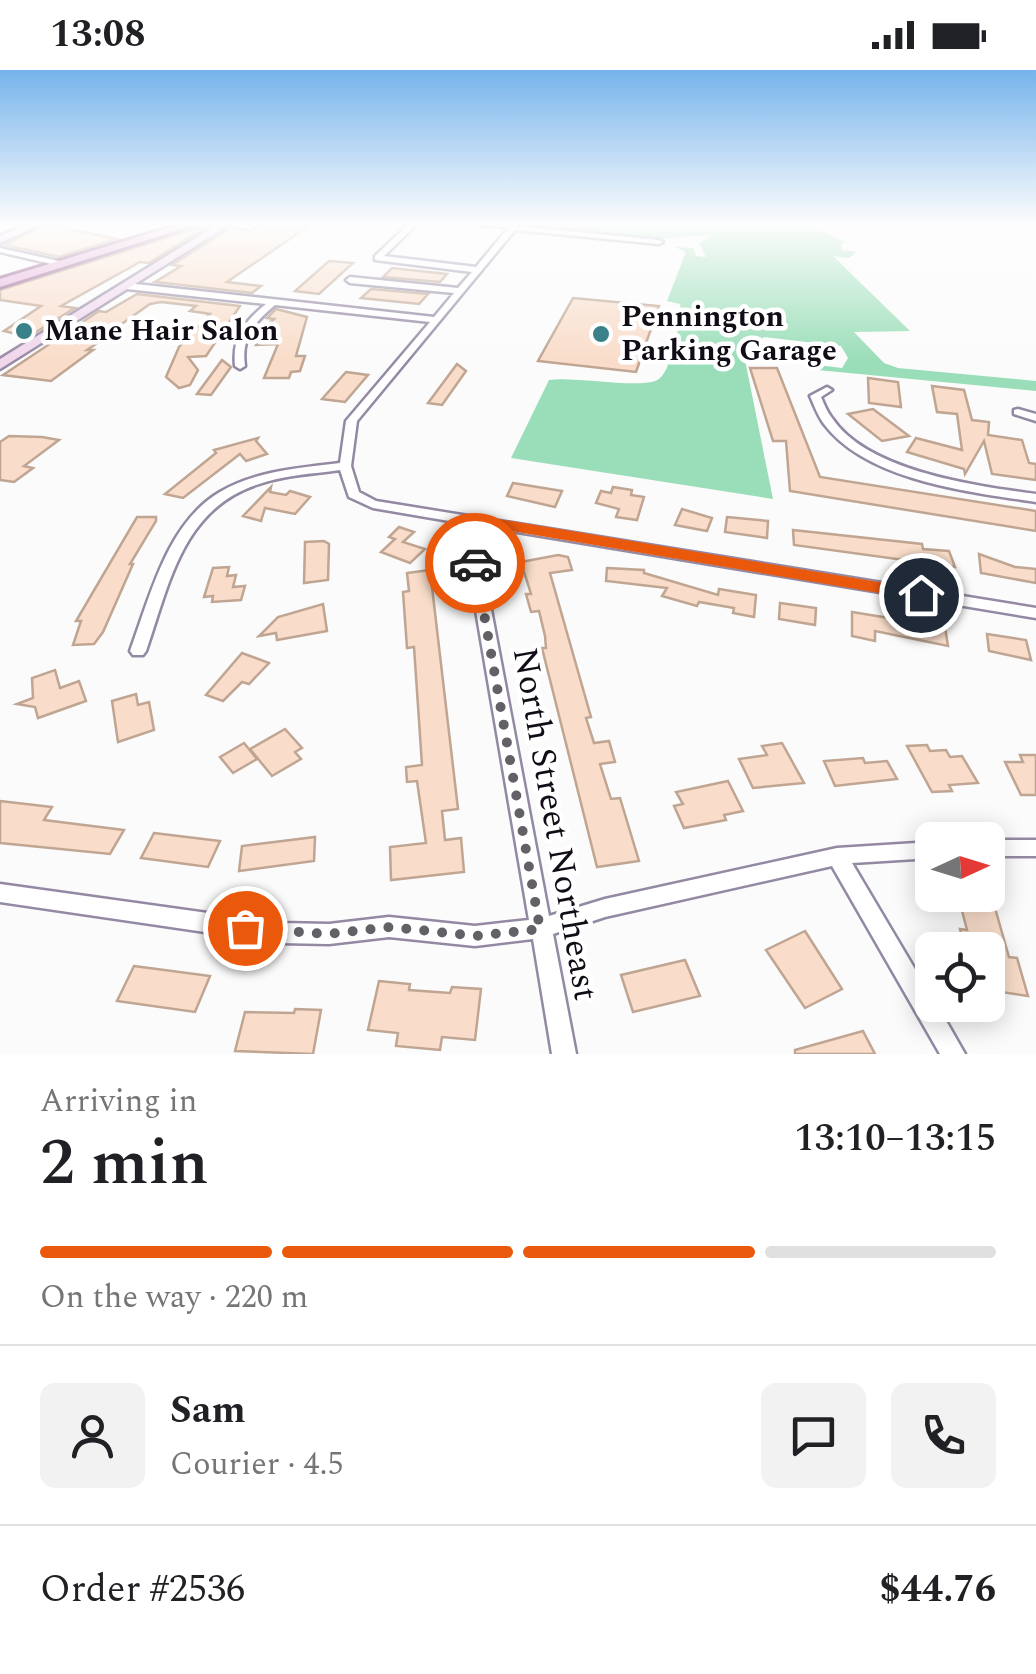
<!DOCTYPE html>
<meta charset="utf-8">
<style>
body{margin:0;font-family:Spectral,serif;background:#f2f2f2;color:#202124;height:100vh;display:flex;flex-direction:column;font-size:38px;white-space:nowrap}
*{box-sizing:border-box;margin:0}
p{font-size:32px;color:#757577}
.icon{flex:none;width:55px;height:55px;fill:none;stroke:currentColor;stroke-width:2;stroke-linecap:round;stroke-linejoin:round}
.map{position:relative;height:984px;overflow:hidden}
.details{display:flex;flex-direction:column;background:#fff;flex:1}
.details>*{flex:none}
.needle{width:65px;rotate:86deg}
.controls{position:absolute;left:915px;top:752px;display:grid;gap:20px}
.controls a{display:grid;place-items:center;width:90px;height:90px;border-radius:15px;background:#fff;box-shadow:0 5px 25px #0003;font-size:50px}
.pin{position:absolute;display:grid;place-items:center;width:85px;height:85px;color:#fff;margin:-42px;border:5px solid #fff;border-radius:50%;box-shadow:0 2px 10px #0007}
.courier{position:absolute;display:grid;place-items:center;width:100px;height:100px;margin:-50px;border:8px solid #ea580c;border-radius:50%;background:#fff;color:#222;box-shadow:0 2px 12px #0007}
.headline em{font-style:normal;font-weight:600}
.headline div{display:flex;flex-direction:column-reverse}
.headline{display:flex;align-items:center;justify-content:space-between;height:170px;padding:0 40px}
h1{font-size:65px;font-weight:600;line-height:75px}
.bar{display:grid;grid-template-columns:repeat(4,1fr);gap:15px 10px;align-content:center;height:120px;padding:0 40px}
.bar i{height:12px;border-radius:8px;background:#e0e0e0}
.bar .current{background:#ea580c}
.bar p{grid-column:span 4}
.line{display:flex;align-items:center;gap:25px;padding:0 40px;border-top:2px solid #e0e0e0}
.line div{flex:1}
.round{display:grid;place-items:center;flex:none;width:105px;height:105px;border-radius:15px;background:#f2f2f2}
.status{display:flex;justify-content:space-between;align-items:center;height:70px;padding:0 50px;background:#fff;direction:ltr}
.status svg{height:28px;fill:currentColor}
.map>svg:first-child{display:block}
.green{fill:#9adeb9}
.building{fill:#f9ddca;stroke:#bfa592;stroke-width:2.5}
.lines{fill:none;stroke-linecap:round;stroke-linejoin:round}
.street-casing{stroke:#9489a3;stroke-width:5}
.secondary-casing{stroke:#9489a3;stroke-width:5}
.primary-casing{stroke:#8d5084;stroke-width:6}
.street{fill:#fff;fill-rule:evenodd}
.secondary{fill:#f1d6ec;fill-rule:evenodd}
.primary{fill:#e3acd9;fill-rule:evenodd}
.route{fill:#ea580c}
.done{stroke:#636066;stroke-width:10;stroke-dasharray:0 18}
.poi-dot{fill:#3a8189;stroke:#fff;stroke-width:4}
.labels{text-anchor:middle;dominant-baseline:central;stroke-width:9;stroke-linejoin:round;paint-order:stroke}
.far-poi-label{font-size:30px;font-weight:bold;fill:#110c16;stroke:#fff;text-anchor:start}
.street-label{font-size:35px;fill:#110c16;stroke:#fff}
</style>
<div class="status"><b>13:08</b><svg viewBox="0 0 49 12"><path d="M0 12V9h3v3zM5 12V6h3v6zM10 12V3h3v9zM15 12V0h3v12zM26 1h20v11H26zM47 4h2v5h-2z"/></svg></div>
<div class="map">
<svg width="1036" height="984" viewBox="0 0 1036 984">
<rect width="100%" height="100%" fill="#fbfbfb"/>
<path class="green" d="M525,153L807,154L845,172L841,174L842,180L856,182L849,188L833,186L910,261L854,262L884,293L898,298L1036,311V321L807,299L805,295L809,294L842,298L848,288L841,276L764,267L744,285L773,429L511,388L549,310C575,306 645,320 659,309C667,302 670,290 672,280C676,265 683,250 680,234L667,231L686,182L675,177L693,178L696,186L706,187L699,173L715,164L663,169L521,157Z"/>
<g class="building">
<path d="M205,153H212L149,193L140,192L61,236L75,238L28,267L4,261L41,236L0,230V220L202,157Z"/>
<path d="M262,153H313L227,212L261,216L252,223L155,212L181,196L172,195L232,157L250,161Z"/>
<path d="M46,154L84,162L117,169L59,187L5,175Z"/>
<path d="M329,191L353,193L319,224L295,221Z"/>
<path d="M392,198L438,203L447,204L440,212L383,207Z"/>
<path d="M371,219L428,224L419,234L361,228Z"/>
<path d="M137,224L240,236L206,286L188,287L198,300L190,315L179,318L166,307L179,277L210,244L190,241L196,236L161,232L150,234L113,260H117L87,280H93L51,311L3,305L99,241L106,242Z"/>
<path d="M573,228L659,236L636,302L538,291Z"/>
<path d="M276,239L307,247L296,286H305L300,301L291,302L289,308H264L278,274L256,275L263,258L274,249L267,248Z"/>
<path d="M222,290L231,297L211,325L197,324Z"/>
<path d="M457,294L466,301L442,335L428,333Z"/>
<path d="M750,298H777L820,407L1036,441V461L790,421L786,371H773Z"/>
<path d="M346,302L368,305L345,332L322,329Z"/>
<path d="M868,308L898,312L901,337L869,333Z"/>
<path d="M932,316L964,320L972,350L989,352L988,365L1022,370L1029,393L1036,394V410L992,404L984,371L965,404L964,399L907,382L916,368L962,380L957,344L937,342Z"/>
<path d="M873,339L909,366L882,371L848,344Z"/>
<path d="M9,366L42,367L59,370L24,396L33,398L14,412L0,410V372Z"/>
<path d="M258,368L256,371L267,384L246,391L240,384L183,428L165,424L216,383L214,380Z"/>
<path d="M513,413L562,421L555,437L507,426Z"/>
<path d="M271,417L270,422L286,425L290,421L310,427L295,444L265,438L261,451L243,446Z"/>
<path d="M613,417L632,420L631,425L644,427L637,450L616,447L619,439L596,433L601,421L611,423Z"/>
<path d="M682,439L712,448L707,461L675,455Z"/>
<path d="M137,447H156V451L130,494H133L103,562L94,574L73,575L81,551H76Z"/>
<path d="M727,447L768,451L767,468L725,462Z"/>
<path d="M399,457L414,462L403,472L425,479L410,493L381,482L395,469L389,467Z"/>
<path d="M793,460L922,474L923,479L949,481L955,497L794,475Z"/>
<path d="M324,471L329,474L328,510L304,513L305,472Z"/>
<path d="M979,484L1015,497L1036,499V513L981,503Z"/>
<path d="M558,485L568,487L572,500L550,503L591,647L586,648L594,673L609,671L615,692L600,694L611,729L620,728L639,791L597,797L542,578H546L545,566L539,541L531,542L526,524H531L521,492Z"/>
<path d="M229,497L227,506L236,505L233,517L245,516L241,530L212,532L213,526L204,527L213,498Z"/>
<path d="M607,498L644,500V503L718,525L719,519L756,525L754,547L733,543L734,538L699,532L697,536L662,526L667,518L606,511Z"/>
<path d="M430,500L458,739L442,741L445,770L461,768L464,802L391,810L390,777L426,773L417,711L407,712L406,697L422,695L414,577L407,578L403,522L409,521L407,503Z"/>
<path d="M780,533L816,538L815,555L779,549Z"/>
<path d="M323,534L327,561L277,570L276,563L259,566L278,547Z"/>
<path d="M852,542L945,557L948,576L875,561V571L852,566Z"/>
<path d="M987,564L1026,570L1031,590L989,581Z"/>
<path d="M242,583L269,593L249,614L242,612L223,631L206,625Z"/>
<path d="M55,600L60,618L79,611L86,631L38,648L35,637L17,634L33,628L32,608Z"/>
<path d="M136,624L138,635L149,632L154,660L118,672L112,631Z"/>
<path d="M285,659L302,678L295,682L301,689L272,706L250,679Z"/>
<path d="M244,673L257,689L233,703L220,687Z"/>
<path d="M782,673L804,713L753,718L739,689L767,685L762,676Z"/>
<path d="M927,675L930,681L946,680L950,687L962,686L978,713L949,715L952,721L932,722L907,676Z"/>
<path d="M1020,685H1036V725H1021L1005,692H1023Z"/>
<path d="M863,688L865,693L887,691L897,709L835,716L824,691Z"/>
<path d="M728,711L743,741L724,745L726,750L684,758L674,736L683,734L676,722Z"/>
<path d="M0,731L52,737L44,750L124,760L110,784L0,773Z"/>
<path d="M154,763L220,771L208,797L141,788Z"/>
<path d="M315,767L314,791L239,801L242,776Z"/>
<path d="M960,833L995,838L1009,887L1017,888L1028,926L988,920V880H965L960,859L967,860Z"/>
<path d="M805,861L842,919L805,938L766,880Z"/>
<path d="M685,890L700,926L633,942L621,905Z"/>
<path d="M134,896L210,906L195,942L117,931Z"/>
<path d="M379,911L410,914L409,920L450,923L452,917L481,919L475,970L442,967L440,980L396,976L398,963L368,960Z"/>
<path d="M295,939L321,940L313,984L235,981L245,942L294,943Z"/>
<path d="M863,961L875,984H795V980Z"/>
</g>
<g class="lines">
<g class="street-casing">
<g id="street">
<path d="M410,153H418L384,186L476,197L509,157L480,155L477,153H520L518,156L659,170L663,172L659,174L515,160L357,351L351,396L359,422L376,431L1036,538V548L475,455L549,846L605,829L837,778L932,772V788L852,793L932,928V935H937L965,984H940L832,796L605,847L553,864L576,984H552L533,869L475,876L389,867L329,874L280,873L0,832V814L280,853L329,854L389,847L475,856L529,850L461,453L373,438L349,427L340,400C312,404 283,405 256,415C182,440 169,515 146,581L143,585H133L130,581C150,527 167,453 220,422C255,401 300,398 340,393L346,351L430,252L275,235C254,253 241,267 245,296L240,299L235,296C232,267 244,252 266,234L127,219L123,216L127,213L434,247L454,223L350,213L346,210L350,207L458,218L472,202L375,190V186Z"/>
<path d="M0,178L63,192L64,194L60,196L0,182Z"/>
<path d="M827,317L832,320L821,327C824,334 827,342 832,348C868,402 977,416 1036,424V432C970,422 867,411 824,354C818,346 814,335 810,326Z"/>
<path d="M1018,339L1036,344V351L1014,344V340Z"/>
<path d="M987,770H1036V786H988Z"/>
</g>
</g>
<g class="secondary-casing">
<g id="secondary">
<path d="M30,153H43L0,173V166Z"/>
<path d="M220,153H232L0,299V289Z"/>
</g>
</g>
<g class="primary-casing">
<path id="primary" d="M184,153H201L0,217V209Z"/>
</g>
<use href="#street" class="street"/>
<use href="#secondary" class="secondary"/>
<use href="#primary" class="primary"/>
</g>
<linearGradient id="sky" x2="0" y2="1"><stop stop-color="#76b3eb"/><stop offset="0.53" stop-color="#fdfdfd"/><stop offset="1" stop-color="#fdfdfd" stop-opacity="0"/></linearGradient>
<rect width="1036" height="290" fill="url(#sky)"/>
<path class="route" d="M468,444L921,519L930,525L921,530L476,455L483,493L475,498L467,493L460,449Z"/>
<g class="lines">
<path class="done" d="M245,858L328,864L390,857L476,866L540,859L475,493"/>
</g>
<g class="poi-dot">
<circle cx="24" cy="261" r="10"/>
<circle cx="601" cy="264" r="10"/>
</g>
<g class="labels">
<g class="far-poi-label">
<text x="621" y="247">Pennington<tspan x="621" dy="34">Parking Garage</tspan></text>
<text x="44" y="261">Mane Hair Salon</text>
</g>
<g class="street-label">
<text transform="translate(555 754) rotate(80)">North Street Northeast</text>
</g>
</g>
</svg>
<div class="controls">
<a><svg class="needle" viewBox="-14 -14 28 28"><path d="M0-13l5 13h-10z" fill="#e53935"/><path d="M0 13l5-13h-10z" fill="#757577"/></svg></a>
<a><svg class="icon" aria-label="locate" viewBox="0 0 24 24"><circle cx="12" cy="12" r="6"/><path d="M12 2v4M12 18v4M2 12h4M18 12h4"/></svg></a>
</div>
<div class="pin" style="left:245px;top:858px;background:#ea580c"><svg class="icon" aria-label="bag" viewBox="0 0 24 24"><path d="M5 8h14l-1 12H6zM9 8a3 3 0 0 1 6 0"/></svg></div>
<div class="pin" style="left:921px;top:525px;background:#1f2937"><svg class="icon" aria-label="home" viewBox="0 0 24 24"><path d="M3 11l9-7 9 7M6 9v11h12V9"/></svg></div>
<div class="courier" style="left:475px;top:493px"><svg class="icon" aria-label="car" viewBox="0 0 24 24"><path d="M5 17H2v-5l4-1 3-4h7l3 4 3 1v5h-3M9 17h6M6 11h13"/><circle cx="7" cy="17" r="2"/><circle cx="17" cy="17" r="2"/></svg></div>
</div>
<section class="details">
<div class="headline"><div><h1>2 min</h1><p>Arriving in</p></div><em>13:10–13:15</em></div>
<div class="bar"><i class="current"></i><i class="current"></i><i class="current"></i><i></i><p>On the way · 220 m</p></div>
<div class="line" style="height:180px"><a class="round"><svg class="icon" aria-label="person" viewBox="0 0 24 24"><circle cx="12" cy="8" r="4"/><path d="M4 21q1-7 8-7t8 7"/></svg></a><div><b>Sam</b><p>Courier · 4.5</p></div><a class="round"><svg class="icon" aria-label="chat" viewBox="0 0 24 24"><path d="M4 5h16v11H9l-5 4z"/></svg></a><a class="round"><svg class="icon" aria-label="phone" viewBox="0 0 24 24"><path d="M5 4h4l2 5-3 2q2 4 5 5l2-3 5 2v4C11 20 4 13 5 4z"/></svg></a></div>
<div class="line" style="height:130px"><div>Order #2536</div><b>$44.76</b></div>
</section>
